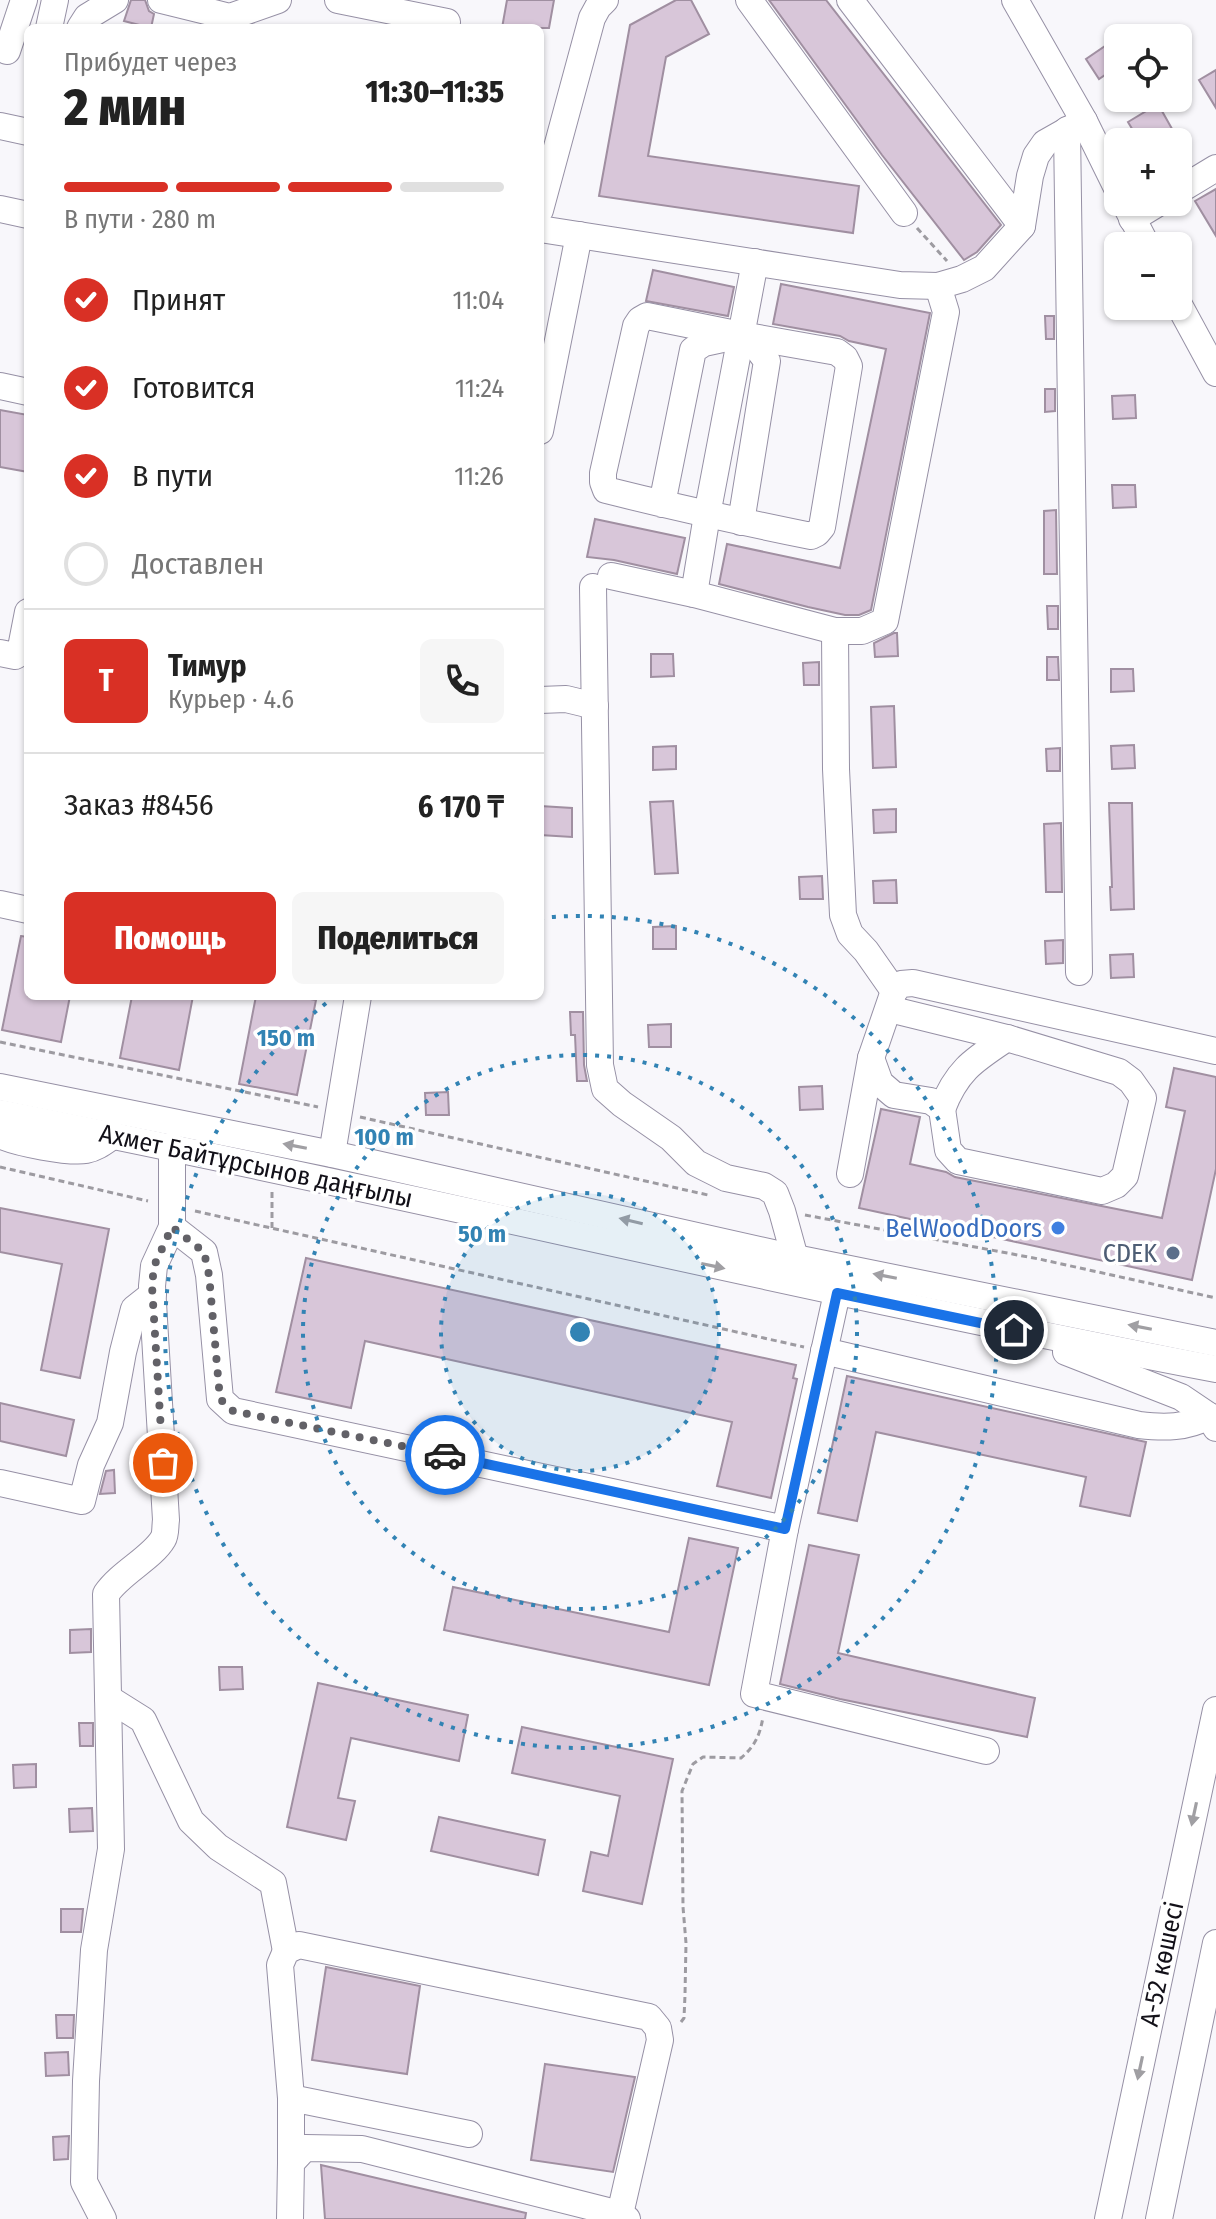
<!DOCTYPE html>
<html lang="ru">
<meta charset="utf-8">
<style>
body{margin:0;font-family:"Fira Sans Condensed",sans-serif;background:#f6f6f6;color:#222;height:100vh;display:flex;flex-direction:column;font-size:30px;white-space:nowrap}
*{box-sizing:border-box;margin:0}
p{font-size:26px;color:#767676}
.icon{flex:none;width:44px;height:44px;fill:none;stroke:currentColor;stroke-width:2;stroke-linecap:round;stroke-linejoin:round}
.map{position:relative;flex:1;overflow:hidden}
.details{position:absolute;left:24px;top:24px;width:520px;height:976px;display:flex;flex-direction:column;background:#fff;border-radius:12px;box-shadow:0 2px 6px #0004}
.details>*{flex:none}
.tools{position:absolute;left:1104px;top:24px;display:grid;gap:16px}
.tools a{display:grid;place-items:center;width:88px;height:88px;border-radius:12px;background:#fff;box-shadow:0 2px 6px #0004;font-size:40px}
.pin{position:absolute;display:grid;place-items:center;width:68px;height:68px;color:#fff;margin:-34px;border:4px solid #fff;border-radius:50%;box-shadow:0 2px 8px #0007}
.courier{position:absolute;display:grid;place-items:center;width:80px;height:80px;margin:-40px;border:6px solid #1a73e8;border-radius:50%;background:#fff;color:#222;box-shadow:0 2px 10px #0007}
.overview em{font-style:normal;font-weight:800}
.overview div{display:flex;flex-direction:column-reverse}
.overview{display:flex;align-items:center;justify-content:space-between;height:136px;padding:0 40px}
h1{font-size:52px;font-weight:800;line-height:60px}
.bar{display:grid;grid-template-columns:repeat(4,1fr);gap:12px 8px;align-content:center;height:96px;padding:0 40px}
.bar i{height:10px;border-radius:6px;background:#e0e0e0}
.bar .current{background:#d93025}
.bar p{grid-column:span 4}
.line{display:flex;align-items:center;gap:20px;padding:0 40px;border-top:2px solid #e0e0e0}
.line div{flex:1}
.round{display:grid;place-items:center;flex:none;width:84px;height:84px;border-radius:12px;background:#f6f6f6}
ol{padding:0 40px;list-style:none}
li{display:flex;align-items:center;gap:24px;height:88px}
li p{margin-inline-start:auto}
li .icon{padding:8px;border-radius:50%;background:#d93025;color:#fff;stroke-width:4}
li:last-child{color:#767676}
li i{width:44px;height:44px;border:4px solid #e0e0e0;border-radius:50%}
.action{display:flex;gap:16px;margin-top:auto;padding:16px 40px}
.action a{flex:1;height:92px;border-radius:12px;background:#d93025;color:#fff;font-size:32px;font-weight:800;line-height:92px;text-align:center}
.action a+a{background:#f6f6f6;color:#222}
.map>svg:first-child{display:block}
.building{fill:#d8c6d9;stroke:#a08fa1;stroke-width:2}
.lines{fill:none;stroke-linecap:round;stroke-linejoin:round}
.minor-casing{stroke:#9690a5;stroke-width:28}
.path{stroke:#9d9ba1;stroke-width:3;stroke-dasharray:6 4;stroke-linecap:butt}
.minor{stroke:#fff;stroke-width:26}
.oneway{fill:#a09fa3}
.done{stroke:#626167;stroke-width:8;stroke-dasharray:0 14.4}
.route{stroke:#1a73e8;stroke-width:10}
.ring{fill:none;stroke:#3283b4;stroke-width:4;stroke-dasharray:4 8}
.shop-dot{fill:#3f7fe0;stroke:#fff;stroke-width:3}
.service-dot{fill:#5c6f8a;stroke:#fff;stroke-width:3}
.labels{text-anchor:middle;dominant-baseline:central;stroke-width:7;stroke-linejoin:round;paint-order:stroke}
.street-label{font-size:26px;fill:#121018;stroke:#fff}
.shop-label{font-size:26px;fill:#366cbe;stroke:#fff;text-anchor:end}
.service-label{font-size:26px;fill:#4e5e75;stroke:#fff;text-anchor:end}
.centre{fill:#3283b4;stroke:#fff;stroke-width:4}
.ring-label{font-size:24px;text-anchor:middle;font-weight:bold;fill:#3283b4;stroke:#fff;stroke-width:7;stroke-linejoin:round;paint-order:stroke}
</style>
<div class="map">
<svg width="1216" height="2219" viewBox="0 0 1216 2219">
<rect width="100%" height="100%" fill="#f8f7fb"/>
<g class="building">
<path d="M131,0H145L149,11L154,14L151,28L124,21Z"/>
<path d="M507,0H554L549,28H502Z"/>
<path d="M676,0H691L709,34L666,57L648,156L859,186L853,233L599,196L630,25Z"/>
<path d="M769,0H826L1001,225L977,252L964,260L882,155Z"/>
<path d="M1111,42L1118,53V66L1099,79L1086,59Z"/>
<path d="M1216,70V108L1199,80Z"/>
<path d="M1158,104L1176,136L1166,142H1140L1128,122Z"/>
<path d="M1216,189V236L1195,201Z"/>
<path d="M653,270L734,287L728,316L646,301Z"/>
<path d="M781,284L930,313L871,610L859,615H845L808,607L719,584L727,544L840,568L886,349L849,341L840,336L773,324Z"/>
<path d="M1045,316H1054V339H1046Z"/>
<path d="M1045,389H1055V411L1045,412Z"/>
<path d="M1135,395L1136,418L1113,419L1112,396Z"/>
<path d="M0,410L28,415V472L0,467Z"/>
<path d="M1112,485H1135L1136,507L1113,508Z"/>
<path d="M1056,510L1057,574H1044V511Z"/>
<path d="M595,519L685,538L677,574L614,560L587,557Z"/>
<path d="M1047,606H1058V629H1048Z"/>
<path d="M894,633H897L898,656L875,657L874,643Z"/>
<path d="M651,654H673L674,676L651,677Z"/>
<path d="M1047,657H1058L1059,680H1047Z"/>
<path d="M819,662V685H804L803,663Z"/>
<path d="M1111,669H1133L1134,691L1111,692Z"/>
<path d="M894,706L896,767L873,768L871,707Z"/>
<path d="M1134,745L1135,768L1112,769L1111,746Z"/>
<path d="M676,746V769L653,770V747Z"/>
<path d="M1060,748V771H1047L1046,749Z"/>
<path d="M673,801L678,873L655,874L650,802Z"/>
<path d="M1109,803H1132L1134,909L1111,910L1110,887H1112Z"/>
<path d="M540,806L572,808V837L540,835Z"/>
<path d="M896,809V832L874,833L873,810Z"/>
<path d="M1061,823L1062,892H1046L1044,824Z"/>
<path d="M822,876L823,899H800L799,877Z"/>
<path d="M896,880L897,903H874L873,881Z"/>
<path d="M676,926V949H653V927Z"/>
<path d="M21,936L28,937V996H70L61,1042L2,1030Z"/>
<path d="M1063,940V963L1046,964L1045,941Z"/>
<path d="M1133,954L1134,977L1111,978L1110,955Z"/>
<path d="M132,996H193L179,1070L120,1058Z"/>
<path d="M256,996H294L316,1000L297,1095L239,1084Z"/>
<path d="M570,1012H583L584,1065L587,1081H577L575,1035H571Z"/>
<path d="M671,1024V1047H649L648,1025Z"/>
<path d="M1174,1068L1216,1077V1169L1192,1280L859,1208L881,1109L920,1117L910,1164L946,1172L955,1177L1162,1218L1185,1111L1166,1107Z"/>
<path d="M822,1086L823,1109L800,1110L799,1087Z"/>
<path d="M448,1092L449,1115H426L425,1093Z"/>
<path d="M0,1208L109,1229L80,1378L41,1370L62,1264L0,1252Z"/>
<path d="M306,1258L796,1365L793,1378L797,1379L771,1498L717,1486L732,1422L365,1341L351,1408L276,1392Z"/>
<path d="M847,1376L1146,1442L1130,1516L1080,1506L1086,1477L876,1432L857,1521L818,1513Z"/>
<path d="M0,1403L74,1420L66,1456L0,1441Z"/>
<path d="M114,1470L115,1493L100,1494L106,1471Z"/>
<path d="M689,1538L738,1548L709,1685L444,1630L453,1587L669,1632Z"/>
<path d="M809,1545L859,1555L838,1653L1035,1698L1027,1737L840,1699L780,1684Z"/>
<path d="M91,1629V1652L70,1653V1630Z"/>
<path d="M219,1667H242L243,1689L220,1690Z"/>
<path d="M318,1683L468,1715L459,1761L351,1738L338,1798L355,1801L346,1840L287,1827Z"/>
<path d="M79,1723H93V1746H80Z"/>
<path d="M522,1727L673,1759L642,1904L583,1891L591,1852L608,1856L620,1796L512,1773Z"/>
<path d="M36,1764V1787L14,1788L13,1765Z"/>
<path d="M92,1808L93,1831L70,1832L69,1809Z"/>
<path d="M439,1817L545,1840L538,1875L431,1851Z"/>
<path d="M61,1909H83L81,1932H61Z"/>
<path d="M326,1967L420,1986L407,2074L312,2060Z"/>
<path d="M56,2015H74L73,2038H57Z"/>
<path d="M68,2052L69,2075L46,2076L45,2053Z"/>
<path d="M545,2064L635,2077L613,2172L531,2160Z"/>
<path d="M69,2136L68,2159L54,2160L53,2137Z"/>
<path d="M321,2165L526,2213L525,2219H325Z"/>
</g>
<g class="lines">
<g class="minor-casing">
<g id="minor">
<path d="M161,0L230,17L278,0"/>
<path d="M338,0L447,22"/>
<path d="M749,0L904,213"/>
<path d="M850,0L1022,226"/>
<path d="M1015,0L1084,121L1118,190"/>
<path d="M49,28L55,0"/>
<path d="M80,28L87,17L115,0"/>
<path d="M7,51L24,0"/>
<path d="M0,126L28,132"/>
<path d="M1067,130L1079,972"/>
<path d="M1178,191L1216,168"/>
<path d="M1124,202L1147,246"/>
<path d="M0,209L28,215"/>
<path d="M540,210L592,18L598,7L605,0"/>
<path d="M1132,219L1160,202"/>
<path d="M540,229L900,285L938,286L962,279L984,268L1022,226L1030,176L1036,156L1045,143L1084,121"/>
<path d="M1178,303L1216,373"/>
<path d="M0,386L28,392"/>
<path d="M540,431L579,235"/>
<path d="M662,504L693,350L704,343L741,335L837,352L845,358L849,366L822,527L817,533L811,536C742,522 674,507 606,490L603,482V473L636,326L640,320L647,316L741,335"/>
<path d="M741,522L767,361L749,337"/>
<path d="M611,576L694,594L835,631H862L885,621L946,312L938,286"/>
<path d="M593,587L600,1065L605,1089L622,1104L671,1138L696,1163L726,1178L764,1186L775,1193L782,1211L795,1258"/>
<path d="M694,594L707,515L755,262"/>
<path d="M835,631L836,769L843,915L850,934L866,951L894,991"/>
<path d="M0,653L15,656L20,653L28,612"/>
<path d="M540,700L566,699L595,706"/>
<path d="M0,904L28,910"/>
<path d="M871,1058L880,1083L894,1095L931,1101L942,1109L948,1150L958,1161L1102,1191L1116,1185L1125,1176L1143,1098L1131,1081L1119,1072L1007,1038L889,1009"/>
<path d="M0,1087L332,1154L795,1258L1216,1343"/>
<path d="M942,1109C957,1070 974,1060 1007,1038"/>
<path d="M0,1113C406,1193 809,1291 1216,1369"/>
<path d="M0,1135C15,1143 70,1153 86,1150C97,1148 105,1141 114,1135"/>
<path d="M332,1154L358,996"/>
<path d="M850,1174L871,1058L894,991L901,984L913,983L1216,1051"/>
<path d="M172,1227L204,1252L209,1275L220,1399L233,1411L785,1529L837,1293"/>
<path d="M824,1351L1139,1425C1165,1428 1186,1428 1209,1416"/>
<path d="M1066,1352L1181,1397L1209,1416L1216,1428"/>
<path d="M0,1483L82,1501L91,1465L110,1423L123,1352L134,1309L153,1294"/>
<path d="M785,1529L754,1694L986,1751"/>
<path d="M108,1698L143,1720L191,1821L218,1847L273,1883L286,1951"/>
<path d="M291,2098L469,2134"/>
<path d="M291,2163V2098L280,1965L286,1951L299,1945L649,2017L658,2028L660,2040L620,2214"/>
<path d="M103,2219L84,2182L86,2081L94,1950L111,1849L106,1594C120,1573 152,1558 163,1539C166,1534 165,1526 166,1520L152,1286L154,1266L172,1227V1146"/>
<path d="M290,2219L291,2163L305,2148L362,2149L620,2214L627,2219"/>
<path d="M1108,2219L1216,1710"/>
<path d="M1159,2219L1216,1943"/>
</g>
</g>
<g class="path">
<path d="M917,228L947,261"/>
<path d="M0,1042L318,1107"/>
<path d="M360,1117L708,1195"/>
<path d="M0,1167L148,1201"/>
<path d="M272,1192V1228"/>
<path d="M195,1211L804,1347"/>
<path d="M805,1215L1039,1259L1216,1298"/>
<path d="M681,2022L684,2018L685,1995L686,1943L683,1907L682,1791L693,1764L703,1757L741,1758C755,1746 760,1735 763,1717"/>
</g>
<use href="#minor" class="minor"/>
</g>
<defs><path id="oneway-solid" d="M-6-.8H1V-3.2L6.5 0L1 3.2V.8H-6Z" transform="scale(2)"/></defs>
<g class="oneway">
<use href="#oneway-solid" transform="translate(295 1146) rotate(-169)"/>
<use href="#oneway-solid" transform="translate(631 1221) rotate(-167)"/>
<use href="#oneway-solid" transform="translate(713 1266) rotate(12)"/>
<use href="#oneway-solid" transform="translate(885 1276) rotate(-169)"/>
<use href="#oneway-solid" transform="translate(1140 1327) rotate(-169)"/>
<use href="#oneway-solid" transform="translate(1194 1814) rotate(102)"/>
<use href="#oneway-solid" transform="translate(1140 2068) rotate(102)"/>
</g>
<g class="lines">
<path class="done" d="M163,1463L152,1286L154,1266L172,1227L204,1252L209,1275L220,1399L233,1411L445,1455"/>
<path class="route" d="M445,1455L785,1529L837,1293L1014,1330"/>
</g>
<circle cx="580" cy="1332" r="139" fill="#3283b4" fill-opacity=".12"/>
<g class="ring">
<circle cx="580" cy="1332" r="139"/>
<circle cx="580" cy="1332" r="277"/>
<path d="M540 918A416 416 0 1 1 333 998"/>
</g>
<circle class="shop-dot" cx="1058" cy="1228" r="8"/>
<circle class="service-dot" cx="1173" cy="1253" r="8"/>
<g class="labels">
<g class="street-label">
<text transform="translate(256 1166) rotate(12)">Ахмет Байтұрсынов даңғылы</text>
<text transform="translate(1162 1964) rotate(-78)">А-52 көшесі</text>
</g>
<g class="shop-label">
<text x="1042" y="1228">BelWoodDoors</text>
</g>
<g class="service-label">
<text x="1157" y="1253">CDEK</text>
</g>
</g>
<circle cx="580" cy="1332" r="12" class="centre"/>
<g class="ring-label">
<text x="286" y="1046">150 m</text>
<text x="384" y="1145">100 m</text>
<text x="482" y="1242">50 m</text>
</g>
</svg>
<div class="tools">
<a><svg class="icon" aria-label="locate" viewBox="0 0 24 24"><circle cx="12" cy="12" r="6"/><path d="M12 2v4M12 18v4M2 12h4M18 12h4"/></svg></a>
<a>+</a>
<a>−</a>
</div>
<div class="pin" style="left:163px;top:1463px;background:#ea580c"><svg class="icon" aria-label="bag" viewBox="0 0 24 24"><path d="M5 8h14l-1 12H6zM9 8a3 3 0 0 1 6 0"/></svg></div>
<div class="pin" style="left:1014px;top:1330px;background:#1f2937"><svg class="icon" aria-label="home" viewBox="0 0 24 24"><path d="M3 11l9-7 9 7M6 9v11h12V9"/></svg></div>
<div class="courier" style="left:445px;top:1455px"><svg class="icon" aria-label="car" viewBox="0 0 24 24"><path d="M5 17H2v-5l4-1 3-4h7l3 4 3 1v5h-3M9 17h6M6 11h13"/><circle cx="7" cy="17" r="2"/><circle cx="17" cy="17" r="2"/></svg></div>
<section class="details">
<div class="overview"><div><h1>2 мин</h1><p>Прибудет через</p></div><em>11:30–11:35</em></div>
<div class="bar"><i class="current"></i><i class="current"></i><i class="current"></i><i></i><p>В пути · 280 m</p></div>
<ol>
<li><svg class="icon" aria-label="check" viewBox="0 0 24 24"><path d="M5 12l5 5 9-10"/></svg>Принят<p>11:04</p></li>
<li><svg class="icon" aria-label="check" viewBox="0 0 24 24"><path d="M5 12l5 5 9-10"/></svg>Готовится<p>11:24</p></li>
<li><svg class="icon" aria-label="check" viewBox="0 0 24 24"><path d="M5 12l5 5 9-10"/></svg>В пути<p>11:26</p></li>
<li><i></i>Доставлен</li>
</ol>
<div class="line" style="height:144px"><b class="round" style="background:#d93025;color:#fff">Т</b><div><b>Тимур</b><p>Курьер · 4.6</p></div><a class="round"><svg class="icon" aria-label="phone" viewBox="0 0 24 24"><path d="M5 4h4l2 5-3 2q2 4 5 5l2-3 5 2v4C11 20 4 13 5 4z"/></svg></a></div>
<div class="line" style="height:104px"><div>Заказ #8456</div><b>6 170 ₸</b></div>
<div class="action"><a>Помощь</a><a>Поделиться</a></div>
</section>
</div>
